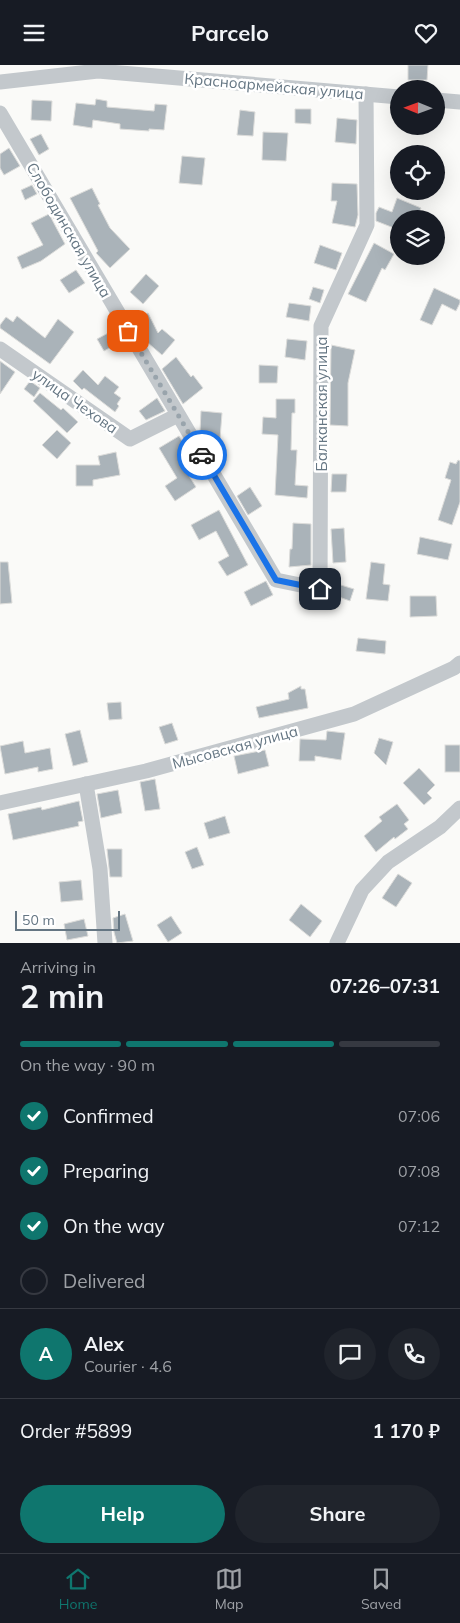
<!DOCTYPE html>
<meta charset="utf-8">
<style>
body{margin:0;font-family:Mulish,sans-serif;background:#20242c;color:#f1f3f6;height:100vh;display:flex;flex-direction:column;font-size:19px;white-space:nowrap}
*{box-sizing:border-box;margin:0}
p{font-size:16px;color:#9ea1a6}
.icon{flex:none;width:28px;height:28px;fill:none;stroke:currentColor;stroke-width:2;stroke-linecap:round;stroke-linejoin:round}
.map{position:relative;height:878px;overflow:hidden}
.panel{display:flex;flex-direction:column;background:#171b24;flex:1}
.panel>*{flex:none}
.needle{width:32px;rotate:271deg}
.tools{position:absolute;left:390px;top:15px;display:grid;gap:10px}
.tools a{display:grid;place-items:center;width:55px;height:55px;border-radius:50%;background:#171b24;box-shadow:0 5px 20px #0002;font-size:25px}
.scale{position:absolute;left:15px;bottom:12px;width:105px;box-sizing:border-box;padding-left:5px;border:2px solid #657683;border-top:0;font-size:14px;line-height:18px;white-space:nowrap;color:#657683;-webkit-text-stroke:4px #fff;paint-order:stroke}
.pin{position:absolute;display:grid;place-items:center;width:42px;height:42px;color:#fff;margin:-21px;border-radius:10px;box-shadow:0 2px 8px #0006}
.courier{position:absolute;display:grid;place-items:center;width:50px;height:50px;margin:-25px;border:4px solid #1a73e8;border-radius:50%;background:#fff;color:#222;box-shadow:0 1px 6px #0007}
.overview em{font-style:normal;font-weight:700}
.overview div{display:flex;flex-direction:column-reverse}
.overview{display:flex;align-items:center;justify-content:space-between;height:85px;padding:0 20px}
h1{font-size:32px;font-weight:700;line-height:38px}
.bar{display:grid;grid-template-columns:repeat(4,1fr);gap:8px 5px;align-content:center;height:60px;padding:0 20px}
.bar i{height:6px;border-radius:4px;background:#363941}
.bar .active{background:#0f766e}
.bar p{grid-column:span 4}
.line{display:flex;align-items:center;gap:12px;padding:0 20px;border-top:1px solid #363941}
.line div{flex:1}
.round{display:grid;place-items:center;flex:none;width:52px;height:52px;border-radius:26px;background:#20242c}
ol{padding:0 20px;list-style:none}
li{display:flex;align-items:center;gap:15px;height:55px}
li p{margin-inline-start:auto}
li .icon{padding:5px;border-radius:50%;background:#0f766e;color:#fff;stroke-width:4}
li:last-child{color:#9ea1a6}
li i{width:28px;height:28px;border:2px solid #363941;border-radius:50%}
.cta{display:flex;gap:10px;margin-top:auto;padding:10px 20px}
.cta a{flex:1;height:58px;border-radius:30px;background:#0f766e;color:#fff;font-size:20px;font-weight:700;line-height:58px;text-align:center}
.cta a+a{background:#20242c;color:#f1f3f6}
header{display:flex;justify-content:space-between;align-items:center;height:65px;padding:0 20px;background:#171b24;font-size:22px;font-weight:700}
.menu{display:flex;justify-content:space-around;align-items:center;height:70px;border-top:1px solid #363941;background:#171b24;font-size:14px;color:#9ea1a6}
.menu a{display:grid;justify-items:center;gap:2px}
.menu .active{color:#0f766e}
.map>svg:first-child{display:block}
.building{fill:#aab3b9;stroke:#dcdcda}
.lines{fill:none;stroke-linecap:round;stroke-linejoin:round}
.street{stroke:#c3c8cc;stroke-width:15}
.done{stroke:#99a4ac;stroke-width:5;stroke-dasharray:0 9}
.route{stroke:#1a73e8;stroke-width:6}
.labels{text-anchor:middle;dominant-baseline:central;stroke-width:5;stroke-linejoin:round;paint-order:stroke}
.street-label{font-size:15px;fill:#657683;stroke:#fff}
</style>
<header><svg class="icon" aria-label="menu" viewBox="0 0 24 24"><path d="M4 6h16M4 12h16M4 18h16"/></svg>Parcelo<svg class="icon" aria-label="heart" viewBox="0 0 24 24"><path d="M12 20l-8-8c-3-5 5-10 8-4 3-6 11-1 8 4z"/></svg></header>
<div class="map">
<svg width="460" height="878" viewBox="0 0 460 878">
<rect width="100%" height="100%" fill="#fafaf8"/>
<g class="building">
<path d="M408,0H428L427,15H408Z"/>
<path d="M96,34L107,36V42L154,46L155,39L167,40L164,65L149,64V66L120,64V59L93,55L92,63L73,60L76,38L95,40Z"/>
<path d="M32,35L52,36L51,56L31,55Z"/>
<path d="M295,44H311V59L295,58Z"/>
<path d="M240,45L255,47L253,71L237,70Z"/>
<path d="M337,53L357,55L356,79L335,77Z"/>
<path d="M263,67L288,68L286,96L262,95Z"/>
<path d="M41,69L49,84L39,90L30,74Z"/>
<path d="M9,83L20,101L4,110L0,103V89Z"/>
<path d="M182,91L205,93L202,120L179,118Z"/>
<path d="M332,118L357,119L358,150L355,162L332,158L337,136H331Z"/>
<path d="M32,120L37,129L25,135L21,125Z"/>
<path d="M92,123L100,139L98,140L110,163L130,184L110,203L96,188L98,186L70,133Z"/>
<path d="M397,133L421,143L416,154H399V165L376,156V148L379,142L392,147Z"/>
<path d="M49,149L65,179L41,196L22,204L17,192L43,180L31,158Z"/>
<path d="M374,178L394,189L385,205L382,203L366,237L348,229Z"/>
<path d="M320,180L342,188L336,205L314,198Z"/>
<path d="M76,205L85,218L69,228L60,215Z"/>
<path d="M146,209L159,221L143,239L130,227Z"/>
<path d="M313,222L324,225L320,238L309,234Z"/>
<path d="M434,223L460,235V238L456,246L442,239L432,260L420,255Z"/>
<path d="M289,238L311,241L309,256L286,252Z"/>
<path d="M148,248L158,268L162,264L175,275L162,290L147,277L136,255Z"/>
<path d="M17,251L45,273L58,254L74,267L50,299L0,263V260L6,252L13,257Z"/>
<path d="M114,265L120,277L104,286L97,274Z"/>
<path d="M287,274L307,276L305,295L285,292Z"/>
<path d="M331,280L355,285L348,318V361L330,360Z"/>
<path d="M176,292L191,312L193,310L203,323L183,339L162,304Z"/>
<path d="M0,296L15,307L0,329Z"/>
<path d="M259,300L278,301L277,318H259Z"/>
<path d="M83,305L98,320L105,311L119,322L114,328L121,333L117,339L119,341L115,347L84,323L82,325L73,316Z"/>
<path d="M30,316L40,323L34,332L24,324Z"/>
<path d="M40,328L61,345L63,343L78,357L67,368L33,336Z"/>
<path d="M157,333L165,346L146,355L139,346Z"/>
<path d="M276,334H295V348H292L291,385H297L295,420L308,421L307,433L275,430L278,370L262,369L263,352L276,353Z"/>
<path d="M201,346L222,348L220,374L203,373L200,367Z"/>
<path d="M57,365L71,378L57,394L42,380Z"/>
<path d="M179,371L193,395L183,401L196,422L175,436L165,421L177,413L159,383Z"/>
<path d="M116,387L120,410L93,415V421H76V400H100L98,391Z"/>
<path d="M458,395L460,396V437L452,460L438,455L451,415L445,413L450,397L456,399Z"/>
<path d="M332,409H347L346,427H331Z"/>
<path d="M250,422L262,441L248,450L237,431Z"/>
<path d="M219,445L248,500L227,511L218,497L229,491L216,466L199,475L191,460Z"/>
<path d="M293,458L311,459V500L289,502L290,484H292Z"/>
<path d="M344,463L346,497L333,498L331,464Z"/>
<path d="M420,472L452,479L448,495L417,489Z"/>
<path d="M0,497H8L12,538L0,539Z"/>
<path d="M371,497L385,499L383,519L390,520L388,536L366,534Z"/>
<path d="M266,516L273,530L251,541L244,527Z"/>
<path d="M334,518L354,524L350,536L331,529Z"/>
<path d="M410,531H436L437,551L410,552Z"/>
<path d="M358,573L386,576L385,589L356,586Z"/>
<path d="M301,621V624H305L308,643L259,653L256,642L289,634L288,628Z"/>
<path d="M121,637L122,654L109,655L107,638Z"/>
<path d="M172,658L178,675L165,679L159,662Z"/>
<path d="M80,665L88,697L73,701L65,669Z"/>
<path d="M327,666L345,668L341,695L315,691V696H299L300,674L326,675Z"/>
<path d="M379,673L393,677L386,700L374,688Z"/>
<path d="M23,676L25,688L50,683L53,704L38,707V702L5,709L0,681Z"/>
<rect x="445" y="680" width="15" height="27"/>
<path d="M265,685L269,701L238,709L234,691Z"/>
<path d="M419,703L435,720L427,728L432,733L424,740L403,718Z"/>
<path d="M155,714L160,744L145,746L140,717Z"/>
<path d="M118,725L122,748L101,753L97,729Z"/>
<path d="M79,736L83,756L78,757L79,761L13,775L8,749L41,742L42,745Z"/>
<path d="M397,739L409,755L404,759L408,764L395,774L394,772L376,787L364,771L382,756L379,752Z"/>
<path d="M225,751L230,768L209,774L204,758Z"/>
<path d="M197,782L204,800L192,804L185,787Z"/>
<path d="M107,784H122V812H110Z"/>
<path d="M398,809L412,818L396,842L382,833Z"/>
<path d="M81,815L83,835L61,837L59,817Z"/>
<path d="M301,839L322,856L310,872L289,855Z"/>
<path d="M125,849L133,876L117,878L114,867L113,853Z"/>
<path d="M171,851L182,868L168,877L157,860Z"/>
<path d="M84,854L88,871L67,875L64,859Z"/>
</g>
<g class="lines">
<g class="street">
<path d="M0,17L98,6L399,32"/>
<path d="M436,35L460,37"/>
<path d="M0,48L276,515L320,524L321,261L367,160L366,29"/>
<path d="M0,284L130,374L178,350"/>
<path d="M86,719L100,804L105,878"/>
<path d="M0,738L146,706L354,649L454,603L460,598"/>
<path d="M337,878L362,825L388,797L440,762L460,743"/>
</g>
</g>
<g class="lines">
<path class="done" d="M128,266L202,390"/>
<path class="route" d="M202,390L276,515L320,524"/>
</g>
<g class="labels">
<g class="street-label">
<text transform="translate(274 21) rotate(5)">Красноармейская улица</text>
<text transform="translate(69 165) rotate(60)">Слободинская улица</text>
<text transform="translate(75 336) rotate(35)">улица Чехова</text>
<text transform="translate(321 339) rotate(-90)">Балканская улица</text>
<text transform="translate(235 682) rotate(-15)">Мысовская улица</text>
</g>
</g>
</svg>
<div class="tools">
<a><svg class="needle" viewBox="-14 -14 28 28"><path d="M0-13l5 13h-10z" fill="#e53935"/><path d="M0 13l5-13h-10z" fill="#9ea1a6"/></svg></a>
<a><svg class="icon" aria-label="locate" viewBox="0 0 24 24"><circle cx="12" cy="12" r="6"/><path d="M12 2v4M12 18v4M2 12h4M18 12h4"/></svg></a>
<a><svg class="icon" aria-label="layers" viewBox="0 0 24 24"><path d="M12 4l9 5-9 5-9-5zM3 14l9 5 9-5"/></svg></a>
</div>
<div class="scale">50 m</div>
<div class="pin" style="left:128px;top:266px;background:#ea580c"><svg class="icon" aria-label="bag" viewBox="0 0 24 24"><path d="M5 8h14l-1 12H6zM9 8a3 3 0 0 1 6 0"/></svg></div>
<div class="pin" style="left:320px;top:524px;background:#1f2937"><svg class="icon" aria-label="home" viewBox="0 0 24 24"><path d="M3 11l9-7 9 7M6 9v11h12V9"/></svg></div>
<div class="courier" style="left:202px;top:390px"><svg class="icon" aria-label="car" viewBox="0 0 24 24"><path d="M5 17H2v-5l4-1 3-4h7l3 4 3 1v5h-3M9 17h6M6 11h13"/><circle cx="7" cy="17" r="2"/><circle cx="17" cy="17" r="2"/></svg></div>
</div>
<section class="panel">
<div class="overview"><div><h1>2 min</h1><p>Arriving in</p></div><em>07:26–07:31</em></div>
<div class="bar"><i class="active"></i><i class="active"></i><i class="active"></i><i></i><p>On the way · 90 m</p></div>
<ol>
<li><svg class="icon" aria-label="check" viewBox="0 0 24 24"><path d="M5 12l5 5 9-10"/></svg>Confirmed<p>07:06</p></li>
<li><svg class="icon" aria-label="check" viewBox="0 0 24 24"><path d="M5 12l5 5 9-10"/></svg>Preparing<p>07:08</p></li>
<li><svg class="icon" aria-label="check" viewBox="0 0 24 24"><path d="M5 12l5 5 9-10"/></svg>On the way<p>07:12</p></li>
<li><i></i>Delivered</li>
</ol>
<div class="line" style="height:90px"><b class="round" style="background:#0f766e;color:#fff">A</b><div><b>Alex</b><p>Courier · 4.6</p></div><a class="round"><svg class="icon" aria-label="chat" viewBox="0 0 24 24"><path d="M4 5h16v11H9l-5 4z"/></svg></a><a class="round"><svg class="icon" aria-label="phone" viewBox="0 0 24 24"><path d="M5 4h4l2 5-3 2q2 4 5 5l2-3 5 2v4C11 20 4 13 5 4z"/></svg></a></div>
<div class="line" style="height:65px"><div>Order #5899</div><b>1 170 ₽</b></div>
<div class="cta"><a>Help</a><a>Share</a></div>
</section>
<nav class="menu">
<a class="active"><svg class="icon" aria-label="home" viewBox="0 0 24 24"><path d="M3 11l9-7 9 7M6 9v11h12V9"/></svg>Home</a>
<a><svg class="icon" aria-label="map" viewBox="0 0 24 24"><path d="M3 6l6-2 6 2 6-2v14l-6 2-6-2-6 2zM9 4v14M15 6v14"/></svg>Map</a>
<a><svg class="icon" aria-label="saved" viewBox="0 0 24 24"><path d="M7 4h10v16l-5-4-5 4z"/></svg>Saved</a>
</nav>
